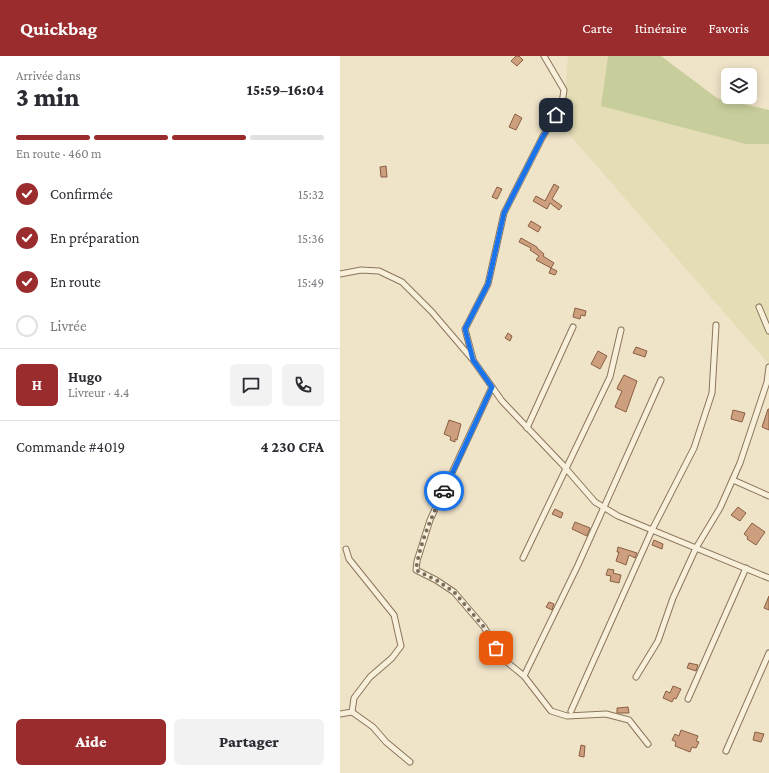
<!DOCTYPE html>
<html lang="fr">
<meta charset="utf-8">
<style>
body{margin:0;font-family:"Crimson Pro",serif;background:#f2f2f3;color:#2b2b33;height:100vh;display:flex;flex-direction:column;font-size:15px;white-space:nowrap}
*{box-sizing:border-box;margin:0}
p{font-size:13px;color:#7c7c81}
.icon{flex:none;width:22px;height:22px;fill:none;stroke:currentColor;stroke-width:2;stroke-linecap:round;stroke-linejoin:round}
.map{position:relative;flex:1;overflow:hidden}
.sheet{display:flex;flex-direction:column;background:#fff;width:340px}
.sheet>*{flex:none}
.tools{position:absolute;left:381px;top:12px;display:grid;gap:8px}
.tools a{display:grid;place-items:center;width:36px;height:36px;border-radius:6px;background:#fff;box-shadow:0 2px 10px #0003;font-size:20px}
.pin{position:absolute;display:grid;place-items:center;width:34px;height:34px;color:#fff;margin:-17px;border-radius:8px;box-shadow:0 2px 6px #0006}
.courier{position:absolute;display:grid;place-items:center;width:40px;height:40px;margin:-20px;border:3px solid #1a73e8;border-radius:50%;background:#fff;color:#222;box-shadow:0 1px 5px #0007}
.headline em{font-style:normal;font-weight:800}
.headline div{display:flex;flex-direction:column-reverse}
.headline{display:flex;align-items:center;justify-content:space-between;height:68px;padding:0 16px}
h1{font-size:26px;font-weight:800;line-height:30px}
.bar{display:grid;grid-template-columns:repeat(4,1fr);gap:6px 4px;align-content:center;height:48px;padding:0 16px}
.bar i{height:5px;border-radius:3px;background:#e1e1e2}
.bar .active{background:#9a2c2d}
.bar p{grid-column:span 4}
.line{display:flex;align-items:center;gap:10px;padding:0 16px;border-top:1px solid #e1e1e2}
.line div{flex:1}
.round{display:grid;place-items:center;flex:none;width:42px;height:42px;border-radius:6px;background:#f2f2f3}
ol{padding:0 16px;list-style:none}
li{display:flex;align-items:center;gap:12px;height:44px}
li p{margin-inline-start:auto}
li .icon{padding:4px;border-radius:50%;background:#9a2c2d;color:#fff;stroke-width:4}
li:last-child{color:#7c7c81}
li i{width:22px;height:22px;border:2px solid #e1e1e2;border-radius:50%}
.action{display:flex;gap:8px;margin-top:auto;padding:8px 16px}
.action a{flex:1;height:46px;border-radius:6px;background:#9a2c2d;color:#fff;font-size:16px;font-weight:800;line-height:46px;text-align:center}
.action a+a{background:#f2f2f3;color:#2b2b33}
header{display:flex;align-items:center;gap:24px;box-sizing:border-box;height:56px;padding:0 20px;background:#9a2c2d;color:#fff}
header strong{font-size:19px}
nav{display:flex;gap:22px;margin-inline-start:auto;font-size:14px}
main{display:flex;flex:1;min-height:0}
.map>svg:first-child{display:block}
.farmland{fill:#e4ddb5}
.green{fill:#c7cd9b}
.building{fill:#cd9f7e;stroke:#8a5f42}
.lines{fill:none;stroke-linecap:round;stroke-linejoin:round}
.minor-casing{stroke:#8b755d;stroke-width:7}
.minor{stroke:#f9f0db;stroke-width:5}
.done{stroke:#7a6d5b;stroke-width:4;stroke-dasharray:0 7.2}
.route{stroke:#1a73e8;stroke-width:5}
</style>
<header>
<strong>Quickbag</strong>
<nav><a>Carte</a><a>Itinéraire</a><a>Favoris</a></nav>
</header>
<main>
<section class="sheet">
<div class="headline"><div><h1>3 min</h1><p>Arrivée dans</p></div><em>15:59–16:04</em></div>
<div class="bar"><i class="active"></i><i class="active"></i><i class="active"></i><i></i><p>En route · 460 m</p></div>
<ol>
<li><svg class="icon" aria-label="check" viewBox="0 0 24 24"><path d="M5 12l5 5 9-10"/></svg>Confirmée<p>15:32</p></li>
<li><svg class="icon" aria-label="check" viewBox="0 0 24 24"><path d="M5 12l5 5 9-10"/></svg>En préparation<p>15:36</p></li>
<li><svg class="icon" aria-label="check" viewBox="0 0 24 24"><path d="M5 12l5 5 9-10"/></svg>En route<p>15:49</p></li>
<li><i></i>Livrée</li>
</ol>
<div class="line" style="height:72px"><b class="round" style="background:#9a2c2d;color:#fff">H</b><div><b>Hugo</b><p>Livreur · 4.4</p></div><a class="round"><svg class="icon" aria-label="chat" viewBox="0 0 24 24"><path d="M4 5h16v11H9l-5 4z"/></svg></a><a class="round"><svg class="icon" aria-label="phone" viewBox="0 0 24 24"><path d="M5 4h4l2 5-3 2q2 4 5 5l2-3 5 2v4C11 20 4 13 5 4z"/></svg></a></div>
<div class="line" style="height:52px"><div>Commande #4019</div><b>4 230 CFA</b></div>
<div class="action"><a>Aide</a><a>Partager</a></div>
</section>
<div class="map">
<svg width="429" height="717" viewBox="0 0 429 717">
<rect width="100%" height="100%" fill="#efe3c8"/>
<path class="farmland" d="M228,0H268L261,50L406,88H429V308L222,70Z"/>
<path class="green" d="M268,0H321L377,42L429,54V88H406L261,50Z"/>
<g class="building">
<path d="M176,0H179L183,4L177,10L171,5Z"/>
<path d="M175,58L182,62L176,74L169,71Z"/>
<path d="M46,110L47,121H41L40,111Z"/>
<path d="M214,128L219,131L212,143L222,150L219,154L210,147L207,153L193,145L196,140L205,145Z"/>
<path d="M157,131L162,133L157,143L152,141Z"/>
<path d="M191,165L201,171L198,176L188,170Z"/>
<path d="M181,182L197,191V192L204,198L203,200L214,207L211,212L196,204L199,200L190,194L191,192L179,186Z"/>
<path d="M211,212L217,215L215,219L209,217Z"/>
<path d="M235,252L246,255L245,260L241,259L240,263L233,261Z"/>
<path d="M168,277L172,280L170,285L165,282Z"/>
<path d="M296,291L307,295L305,301L293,297Z"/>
<path d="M258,295L267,300L260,313L251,308Z"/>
<path d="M284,319L297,325L286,356L275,351L282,335L277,333L278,330Z"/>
<path d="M428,353H429V374L422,371Z"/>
<path d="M393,354L405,357L402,366L391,363Z"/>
<path d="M109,364L121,368L117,384L115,383V386L110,384L111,381L104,378Z"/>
<path d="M398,451L406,457L400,465L391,459Z"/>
<path d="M215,453L223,457L221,462L212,458Z"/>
<path d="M235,466L250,472L247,480L232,473Z"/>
<path d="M412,467L425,476L416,489L407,483L408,481L404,478Z"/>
<path d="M314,484L323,488L322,493L312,489Z"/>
<path d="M278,491L297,497L295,502L289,499L286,509L276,505L279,496H277Z"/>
<path d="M268,513L274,514L273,517L281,519L279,527L270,525L271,520L266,519Z"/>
<path d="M429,540V554L424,552Z"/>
<path d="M209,546L214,548L212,554L206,551Z"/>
<path d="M349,607L358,609L356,615L347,612Z"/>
<path d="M333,630L341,633L336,643L334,642L332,646L323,642L326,635L330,637Z"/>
<path d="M288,651L289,657H277V652Z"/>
<path d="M341,674L358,680L356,685L359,686L356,692L352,691L350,696L335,690L336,686L332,684L335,678L339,680Z"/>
<path d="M415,676L424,678L421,686L413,684Z"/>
<path d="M241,689L245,690L244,701L239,700Z"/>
</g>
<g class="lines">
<g class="minor-casing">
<g id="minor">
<path d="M0,218L21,214L39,215L62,226L92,256L133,304L162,345L222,408L255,446L278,460L429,522"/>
<path d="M419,251L429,275"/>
<path d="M133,303L125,273L148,228L164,157L202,82L222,47L224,34L204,0"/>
<path d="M152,331L90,464L77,505L76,514L96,524L114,536L144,571L162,602L184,620L211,655L227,660L266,658L289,664L308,688"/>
<path d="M187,372L233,271"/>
<path d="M393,424L429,440"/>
<path d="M6,493L9,503L54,559L61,590L52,602L30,621L14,642L12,656L33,671L46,686L70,706"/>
<path d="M183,502L270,321L281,274"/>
<path d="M184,620L238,509L321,324"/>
<path d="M296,621L318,585L333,542L356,492L380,452L400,407L427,326L429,311"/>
<path d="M348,643L406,512"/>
<path d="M231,655L312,474L354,392L372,337L376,269"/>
<path d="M0,658L12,656"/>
<path d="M386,695L429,597"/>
</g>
</g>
<use href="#minor" class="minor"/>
</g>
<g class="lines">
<path class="done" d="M104,435C92,460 80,486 76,514L96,524L114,536L144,571L156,592"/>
<path class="route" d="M104,435L152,331L133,304L125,273L148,228L164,157L202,82L216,59"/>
</g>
</svg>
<div class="tools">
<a><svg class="icon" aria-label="layers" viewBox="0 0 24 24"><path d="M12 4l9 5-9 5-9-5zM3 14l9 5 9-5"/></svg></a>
</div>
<div class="pin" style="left:156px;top:592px;background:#ea580c"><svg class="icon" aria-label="bag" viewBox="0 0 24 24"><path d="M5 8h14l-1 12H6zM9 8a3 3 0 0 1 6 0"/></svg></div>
<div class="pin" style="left:216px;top:59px;background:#1f2937"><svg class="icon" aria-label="home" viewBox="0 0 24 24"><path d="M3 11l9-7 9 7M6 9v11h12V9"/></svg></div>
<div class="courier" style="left:104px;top:435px"><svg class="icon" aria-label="car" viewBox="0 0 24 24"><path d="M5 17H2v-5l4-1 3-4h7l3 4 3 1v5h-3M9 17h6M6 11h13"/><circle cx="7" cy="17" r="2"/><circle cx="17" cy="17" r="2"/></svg></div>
</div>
</main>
